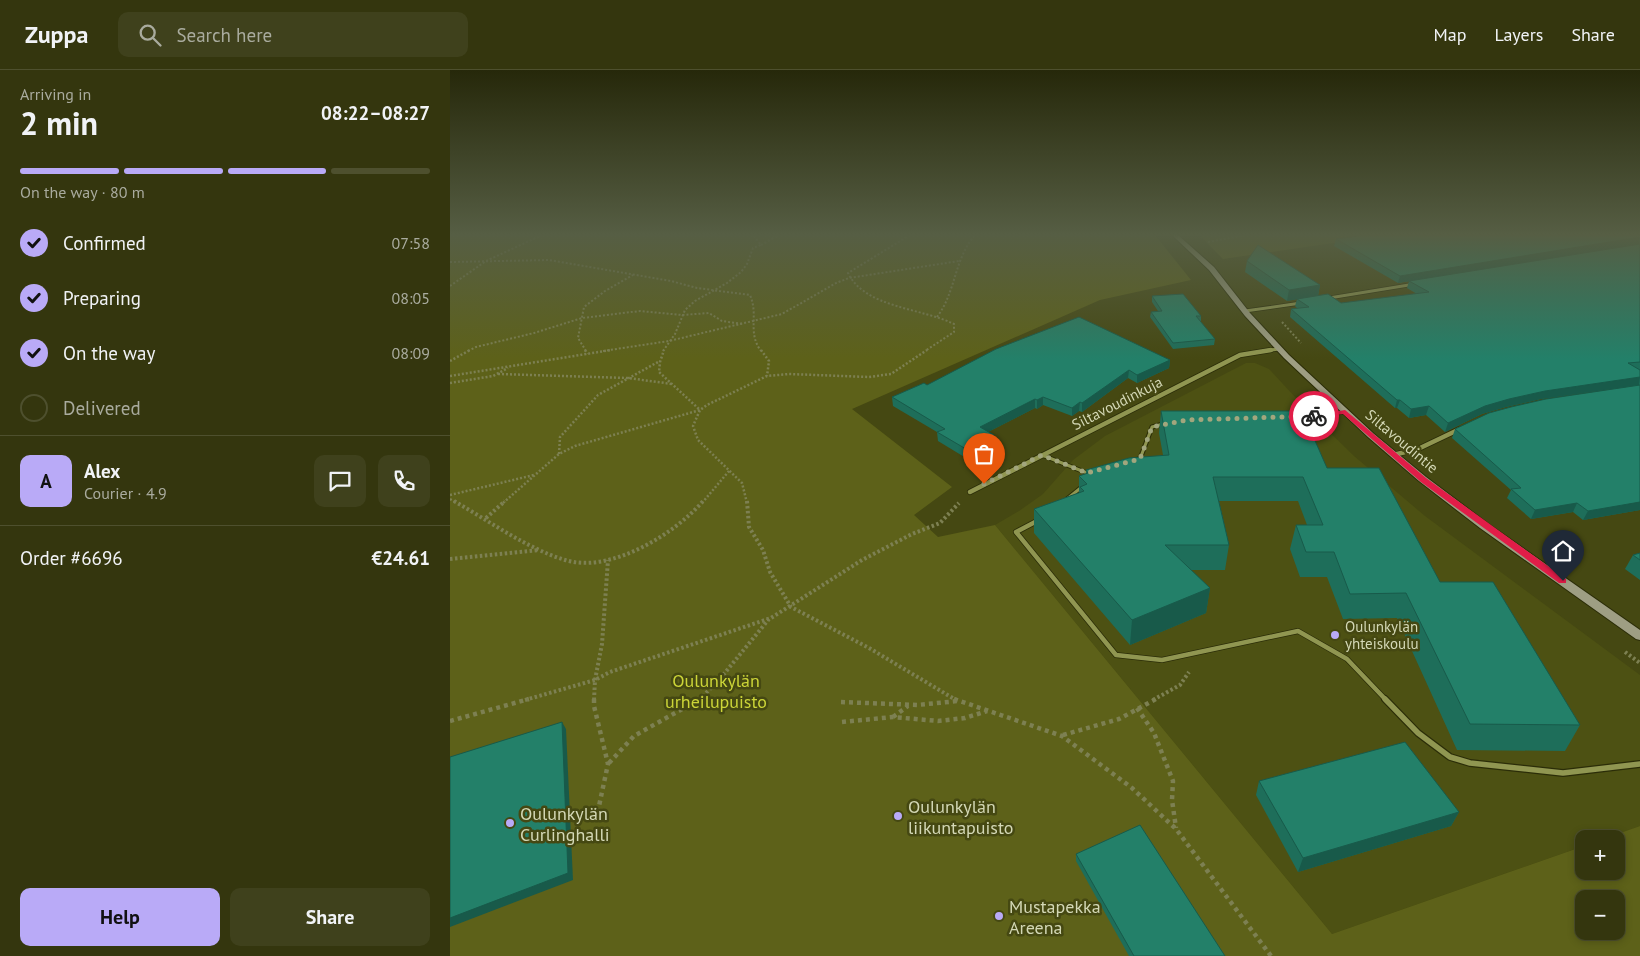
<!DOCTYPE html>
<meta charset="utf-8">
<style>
body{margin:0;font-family:"PT Sans",sans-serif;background:#3f411c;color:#f1f3f6;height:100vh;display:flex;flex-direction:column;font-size:19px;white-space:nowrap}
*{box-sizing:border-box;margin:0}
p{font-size:16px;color:#a9ab9e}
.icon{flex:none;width:28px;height:28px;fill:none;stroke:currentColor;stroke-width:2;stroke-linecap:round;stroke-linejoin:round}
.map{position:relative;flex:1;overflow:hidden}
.panel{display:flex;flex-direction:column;background:#34360e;width:450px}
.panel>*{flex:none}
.buttons{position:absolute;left:1125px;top:760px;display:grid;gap:10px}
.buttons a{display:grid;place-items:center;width:50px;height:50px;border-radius:10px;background:#34360e;box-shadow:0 2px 8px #0003,0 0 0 1px #4e502e;font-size:25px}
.pin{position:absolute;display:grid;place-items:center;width:42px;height:42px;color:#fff;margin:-51px -21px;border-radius:50% 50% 50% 0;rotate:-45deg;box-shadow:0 0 5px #0007}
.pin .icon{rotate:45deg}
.courier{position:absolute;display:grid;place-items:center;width:50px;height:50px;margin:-25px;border:4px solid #e11d48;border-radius:50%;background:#fff;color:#222;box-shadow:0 1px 6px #0007}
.overview em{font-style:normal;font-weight:700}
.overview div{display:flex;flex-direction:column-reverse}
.overview{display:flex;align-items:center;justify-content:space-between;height:85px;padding:0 20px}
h1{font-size:32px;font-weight:700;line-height:38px}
.bar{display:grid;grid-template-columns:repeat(4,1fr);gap:8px 5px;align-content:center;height:60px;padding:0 20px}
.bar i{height:6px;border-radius:4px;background:#4e502e}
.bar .current{background:#b9aaf7}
.bar p{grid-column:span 4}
.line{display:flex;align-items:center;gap:12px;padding:0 20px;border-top:1px solid #4e502e}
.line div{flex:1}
.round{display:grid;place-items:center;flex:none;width:52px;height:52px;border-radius:10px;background:#3f411c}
ol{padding:0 20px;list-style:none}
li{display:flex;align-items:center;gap:15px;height:55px}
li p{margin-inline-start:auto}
li .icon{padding:5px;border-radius:50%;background:#b9aaf7;color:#111;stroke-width:4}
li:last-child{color:#a9ab9e}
li i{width:28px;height:28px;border:2px solid #4e502e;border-radius:50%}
.button{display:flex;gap:10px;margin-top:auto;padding:10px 20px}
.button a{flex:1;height:58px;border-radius:10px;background:#b9aaf7;color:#111;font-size:20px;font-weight:700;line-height:58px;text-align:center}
.button a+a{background:#3f411c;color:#f1f3f6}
header{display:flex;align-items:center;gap:30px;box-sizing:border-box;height:70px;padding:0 25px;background:#34360e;border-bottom:1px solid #4e502e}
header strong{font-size:24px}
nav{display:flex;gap:28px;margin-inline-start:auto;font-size:18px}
.search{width:350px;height:45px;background:#3f411c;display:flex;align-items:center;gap:12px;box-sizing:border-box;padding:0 18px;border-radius:10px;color:#a9ab9e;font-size:19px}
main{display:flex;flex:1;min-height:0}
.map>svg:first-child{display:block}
.built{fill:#4d5113}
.green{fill:#5d6119;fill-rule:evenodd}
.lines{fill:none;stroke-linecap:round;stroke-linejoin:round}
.service-far2-casing{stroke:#2b2d08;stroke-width:5}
.service-far1-casing{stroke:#2b2d08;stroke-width:6}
.service-casing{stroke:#2b2d08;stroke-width:8}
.minor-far1-casing{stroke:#2b2d08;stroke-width:4.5}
.minor-casing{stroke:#2b2d08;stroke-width:6}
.secondary-casing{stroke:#2b2d08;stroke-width:2}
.path-far3{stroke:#7d8052;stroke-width:2;stroke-dasharray:2 2;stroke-linecap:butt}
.path-far2{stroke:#7d8052;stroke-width:2.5;stroke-dasharray:2 2;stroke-linecap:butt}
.path-far1{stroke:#7d8052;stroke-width:4;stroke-dasharray:2.5 2.5;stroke-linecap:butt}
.path{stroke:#7d8052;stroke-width:4.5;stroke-dasharray:4 4;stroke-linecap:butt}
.service-far2{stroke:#909651;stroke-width:3}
.service-far1{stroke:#909651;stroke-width:4.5}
.service{stroke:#909651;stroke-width:5.5}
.minor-far1{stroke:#909651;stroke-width:3}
.minor{stroke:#909651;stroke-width:4.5}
.secondary{fill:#9e9e83;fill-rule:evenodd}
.wall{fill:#1e6e5a}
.shaded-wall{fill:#185a4a}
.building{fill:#238069;stroke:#185a4a}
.route{fill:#e11d48}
.done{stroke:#a2a67d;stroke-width:5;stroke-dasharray:0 9}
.poi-dot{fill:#b9aaf7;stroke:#454812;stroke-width:2}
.labels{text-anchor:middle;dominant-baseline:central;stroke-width:5;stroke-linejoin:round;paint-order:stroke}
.street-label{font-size:15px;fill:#d4d8b6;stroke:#454812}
.poi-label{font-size:15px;fill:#d4d8b6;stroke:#454812;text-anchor:start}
.near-park-label{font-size:18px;fill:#ccd538;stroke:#454812}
.near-poi-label{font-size:18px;fill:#d4d8b6;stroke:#454812;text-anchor:start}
</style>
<header>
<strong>Zuppa</strong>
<div class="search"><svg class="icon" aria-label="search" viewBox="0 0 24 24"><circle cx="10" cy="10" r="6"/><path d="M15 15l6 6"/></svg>Search here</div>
<nav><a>Map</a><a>Layers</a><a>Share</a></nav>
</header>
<main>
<section class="panel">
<div class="overview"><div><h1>2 min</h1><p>Arriving in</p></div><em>08:22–08:27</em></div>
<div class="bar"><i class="current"></i><i class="current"></i><i class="current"></i><i></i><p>On the way · 80 m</p></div>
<ol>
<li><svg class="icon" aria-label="check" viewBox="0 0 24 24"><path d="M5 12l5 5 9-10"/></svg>Confirmed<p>07:58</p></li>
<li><svg class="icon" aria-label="check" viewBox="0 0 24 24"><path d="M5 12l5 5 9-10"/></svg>Preparing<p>08:05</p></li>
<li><svg class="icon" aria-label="check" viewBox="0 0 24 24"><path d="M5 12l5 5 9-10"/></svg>On the way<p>08:09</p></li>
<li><i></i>Delivered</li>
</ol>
<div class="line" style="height:90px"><b class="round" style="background:#b9aaf7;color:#111">A</b><div><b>Alex</b><p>Courier · 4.9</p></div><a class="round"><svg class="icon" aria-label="chat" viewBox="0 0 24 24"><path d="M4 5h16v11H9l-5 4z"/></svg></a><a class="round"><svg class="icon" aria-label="phone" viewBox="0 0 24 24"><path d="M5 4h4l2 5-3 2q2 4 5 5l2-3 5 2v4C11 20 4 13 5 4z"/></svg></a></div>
<div class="line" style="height:65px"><div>Order #6696</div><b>€24.61</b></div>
<div class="button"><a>Help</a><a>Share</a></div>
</section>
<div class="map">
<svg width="1190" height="886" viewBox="0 0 1190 886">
<rect width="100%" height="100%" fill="#454812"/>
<path class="built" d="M796,293H805L819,299L858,341L904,386L975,446L1190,605V756L1153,769H1134V776L882,864L545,455L569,441L593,424L623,390L655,366Z"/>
<g class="green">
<path d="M0,165H705L741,210L650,230L402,339L502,417L464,445L488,467L545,455L882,864L1134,776V801H1166V769H1153L1190,756V886H0ZM1134,829H1166V861H1134Z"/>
<path d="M749,165H938L773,189Z"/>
</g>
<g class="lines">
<g class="service-far2-casing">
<g id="service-far2">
<path d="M850,346L895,342"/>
<path d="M592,385L637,403"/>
<path d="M688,389H690L702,357L713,354"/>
<path d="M617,429L633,416"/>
</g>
</g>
<g class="service-far1-casing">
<path id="service-far1" d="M587,451L566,462L666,585L712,590L848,561L897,589L936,630"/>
</g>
<g class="service-casing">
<path id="service" d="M935,629L968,663L1000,687L1020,693L1113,703L1190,694"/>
</g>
<g class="minor-far1-casing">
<g id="minor-far1">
<path d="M879,228L965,214"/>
<path d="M795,241L851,233"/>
<path d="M813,281L829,279"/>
</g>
</g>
<g class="minor-casing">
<g id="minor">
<path d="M943,385L968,379L1010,359"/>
<path d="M520,422L790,285L821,280"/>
</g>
</g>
<g class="secondary-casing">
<path id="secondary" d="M722,165H728L764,197L800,243L839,285L924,364L976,407L1037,453L1190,560V570L1186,569L1030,458L969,411L918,367L834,288L795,246L759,200Z"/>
</g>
<g class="path-far3">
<path d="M460,165L398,203C415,238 472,238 504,254V262L475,281"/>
<path d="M758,172L796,165"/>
<path d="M311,175L327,166"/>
<path d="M0,192L99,190L221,211L247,218L300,225C309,246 297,262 311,281"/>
<path d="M0,216L36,191L92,165"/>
<path d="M487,247C506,222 504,189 525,165"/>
<path d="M832,252L851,273"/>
<path d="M18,281L26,277L84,263L132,248L190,241L232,245L259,243L272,251L293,254"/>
<path d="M136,281L128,268L134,237L155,221L183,205"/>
<path d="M153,281L219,271L332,244L386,213L399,208L509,191"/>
<path d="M213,281L225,264L235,240L245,231L277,213L291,202L297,194L303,178L311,175L303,165"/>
</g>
<g class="path-far2">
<path d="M135,280L137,284"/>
<path d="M311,280L319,291L317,306"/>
<path d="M0,291L20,280"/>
<path d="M48,304L178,308L222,314"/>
<path d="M0,306L161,280"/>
<path d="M0,313L43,306L58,298"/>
<path d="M109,384L110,367L148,325L208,292"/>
<path d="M0,425L84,405"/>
<path d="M0,429L7,433"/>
<path d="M53,433L109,384L125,376L250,340L209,302L210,292L214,280"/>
<path d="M252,433L279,401"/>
<path d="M297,433L292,413L248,370L243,356L250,340L257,335L317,306L339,304L419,307L441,304L477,280"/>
</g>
<g class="path-far1">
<path d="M4,431C39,451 78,479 115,490C160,504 225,464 253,431"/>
<path d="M297,431L299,457L313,480L320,502L341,537L419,578L506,630"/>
<path d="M36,448L55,431"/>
<path d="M0,489L89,480"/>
<path d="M1175,582L1190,593"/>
<path d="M75,630L145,610L160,602L321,548L412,490L462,464L490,453L509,433"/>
<path d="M144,630L145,610L152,574L158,490"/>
<path d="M249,630L269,610L319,549"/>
<path d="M703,630L730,615L739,602"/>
</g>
<g class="path">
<path d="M144,629V636L158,694L146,750"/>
<path d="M504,629L612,666L682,718L726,759L821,886"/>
<path d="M391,632L467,635L508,631"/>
<path d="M687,638L704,663L723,711L722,730L726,758"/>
<path d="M443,647L458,636"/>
<path d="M0,651L79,629"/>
<path d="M392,652L443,647L488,651L515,648L537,641"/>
<path d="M613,665L669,649L706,629"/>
<path d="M159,693L184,666L250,629"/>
</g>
<use href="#service-far2" class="service-far2"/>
<use href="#service-far1" class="service-far1"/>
<use href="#service" class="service"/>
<use href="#minor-far1" class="minor-far1"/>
<use href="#minor" class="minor"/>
<use href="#secondary" class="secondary"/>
</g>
<g class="wall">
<path d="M1190,165V174L948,213L884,176L886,169Z"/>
<path d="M1190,174V315L1091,329L1056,337L1032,344L995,362L976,345L959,348L947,338H945L840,247L841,239H848L845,236L847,229L837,231L795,202L797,191L870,215L868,226L891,233L967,224L957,218L959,211Z"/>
<path d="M702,226L751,246V251H750L765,269L764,275L723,279L700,247L701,242L708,241L702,232Z"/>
<path d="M720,290L719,298L687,313L678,308L632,342L629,341L622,346L593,335L587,339L585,338L538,362L544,365V374L516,388L488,371L487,362L443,336L442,327L477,315Z"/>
<path d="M711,341L877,398L1130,655L1115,681L1007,680L947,548L893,549L877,507H850L840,479L846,455H857L848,431H769L779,475L775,500H741L760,518L756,543L680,575L584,463V439L629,423V406L636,404V400L713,385L709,363Z"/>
<path d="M1005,359L1190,440L1133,450L1123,442L1081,449L1057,428L1061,420L1002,368Z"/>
<path d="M1190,483V510L1175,499L1183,485Z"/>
<path d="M809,711L1009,742L1001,756L848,802L806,725Z"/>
<path d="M626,784L775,886H679L626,791Z"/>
</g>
<g class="shaded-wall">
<path d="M1190,167L1189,174L948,213L950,206Z"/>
<path d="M870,215L868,226L837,231L839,220Z"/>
<path d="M720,290L719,298L687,313V305Z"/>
<path d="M679,300L678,308L632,342V333Z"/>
<path d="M1190,307L1189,315L1091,329L1056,337L1032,344L995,362L998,353L1035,336L1059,329L1095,321Z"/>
<path d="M593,327V335L587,339V330Z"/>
<path d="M585,329V338L530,366V357Z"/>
<path d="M947,330H950L947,338H945Z"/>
<path d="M630,332L629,341L622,346V338Z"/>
<path d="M979,336L976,345L959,348L961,339Z"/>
<path d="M544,365V374L516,388V379Z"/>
<path d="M1190,432V440L1133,450L1138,441Z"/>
<path d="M1127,433L1123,442L1081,449L1085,440Z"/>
<path d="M760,518L756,543L680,575L682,550Z"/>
<path d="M112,652L116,659L123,810L0,857V848Z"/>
<path d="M1009,742L1001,756L848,802L853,788Z"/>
</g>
<g class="building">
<path d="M916,165H1190V167L950,206L886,169Z"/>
<path d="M1190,174V292L1178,293L1190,300V307L1095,321L1059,329L1035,336L998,353L979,336L961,339L950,330H947L841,239L859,237L847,229L878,224L891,233L979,222L959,211Z"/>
<path d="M808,175L870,215L839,220L797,191Z"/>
<path d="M733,224L751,246H746L765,269L723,273L701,242L712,241L702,226Z"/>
<path d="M629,247L720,290L687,305L679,300L632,333L630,332L622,338L593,327L587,330L585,329L530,357L544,365L516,379L487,362L495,359L442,327L474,313L477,315L546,279Z"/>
<path d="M1190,315V432L1138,441L1127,433L1085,440L1061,419L1071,418L1005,359L1039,343L1061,337L1096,329Z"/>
<path d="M711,341H852L877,398H929L990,512H1043L1130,655L1020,654L956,523L900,524L884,482H856L846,455H873L853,407H763L779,475H715L760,518L682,550L584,439L634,421L630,417L637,414L629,406L638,403L636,400L679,388L719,385Z"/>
<path d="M1190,483V490L1183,485Z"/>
<path d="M112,652L118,803L0,848V687Z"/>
<path d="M955,672L1009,742L853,788L809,711Z"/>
<path d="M690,755L775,886H684L626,784Z"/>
</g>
<linearGradient id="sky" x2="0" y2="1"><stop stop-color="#26280a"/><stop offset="0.57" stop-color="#565e44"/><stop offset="1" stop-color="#565e44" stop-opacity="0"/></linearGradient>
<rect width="1190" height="289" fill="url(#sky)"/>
<path class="route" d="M895,340L976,408L1116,509V513H1109L971,412L893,344L864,348L861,346Z"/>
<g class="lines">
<path class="done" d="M534,414L592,385L637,403L690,389L702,357L737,350L864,346"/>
</g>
<g class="poi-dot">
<circle cx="885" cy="565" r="5"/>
<circle cx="448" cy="746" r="5"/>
<circle cx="60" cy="753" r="5"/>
<circle cx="549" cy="846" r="5"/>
</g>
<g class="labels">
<g class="street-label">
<text transform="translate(667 333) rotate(-27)">Siltavoudinkuja</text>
<text transform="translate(952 371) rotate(40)">Siltavoudintie</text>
</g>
<g class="poi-label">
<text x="895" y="556">Oulunkylän<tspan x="895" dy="17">yhteiskoulu</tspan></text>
</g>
<g class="near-park-label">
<text x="266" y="610">Oulunkylän<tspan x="266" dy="21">urheilupuisto</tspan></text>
</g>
<g class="near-poi-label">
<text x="458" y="736">Oulunkylän<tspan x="458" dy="21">liikuntapuisto</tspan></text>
<text x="70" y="743">Oulunkylän<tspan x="70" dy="21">Curlinghalli</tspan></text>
<text x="559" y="836">Mustapekka<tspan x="559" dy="21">Areena</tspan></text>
</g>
</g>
</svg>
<div class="buttons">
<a>+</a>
<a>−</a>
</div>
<div class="pin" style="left:534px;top:414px;background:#ea580c"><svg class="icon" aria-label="bag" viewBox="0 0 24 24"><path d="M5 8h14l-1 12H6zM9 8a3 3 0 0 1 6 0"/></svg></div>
<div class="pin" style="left:1113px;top:511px;background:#1f2937"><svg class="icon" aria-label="home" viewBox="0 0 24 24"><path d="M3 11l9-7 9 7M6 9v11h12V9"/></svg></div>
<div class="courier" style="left:864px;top:346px"><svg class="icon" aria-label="bike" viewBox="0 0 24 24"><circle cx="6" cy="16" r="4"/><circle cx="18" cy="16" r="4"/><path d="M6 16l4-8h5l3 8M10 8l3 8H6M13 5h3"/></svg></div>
</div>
</main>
